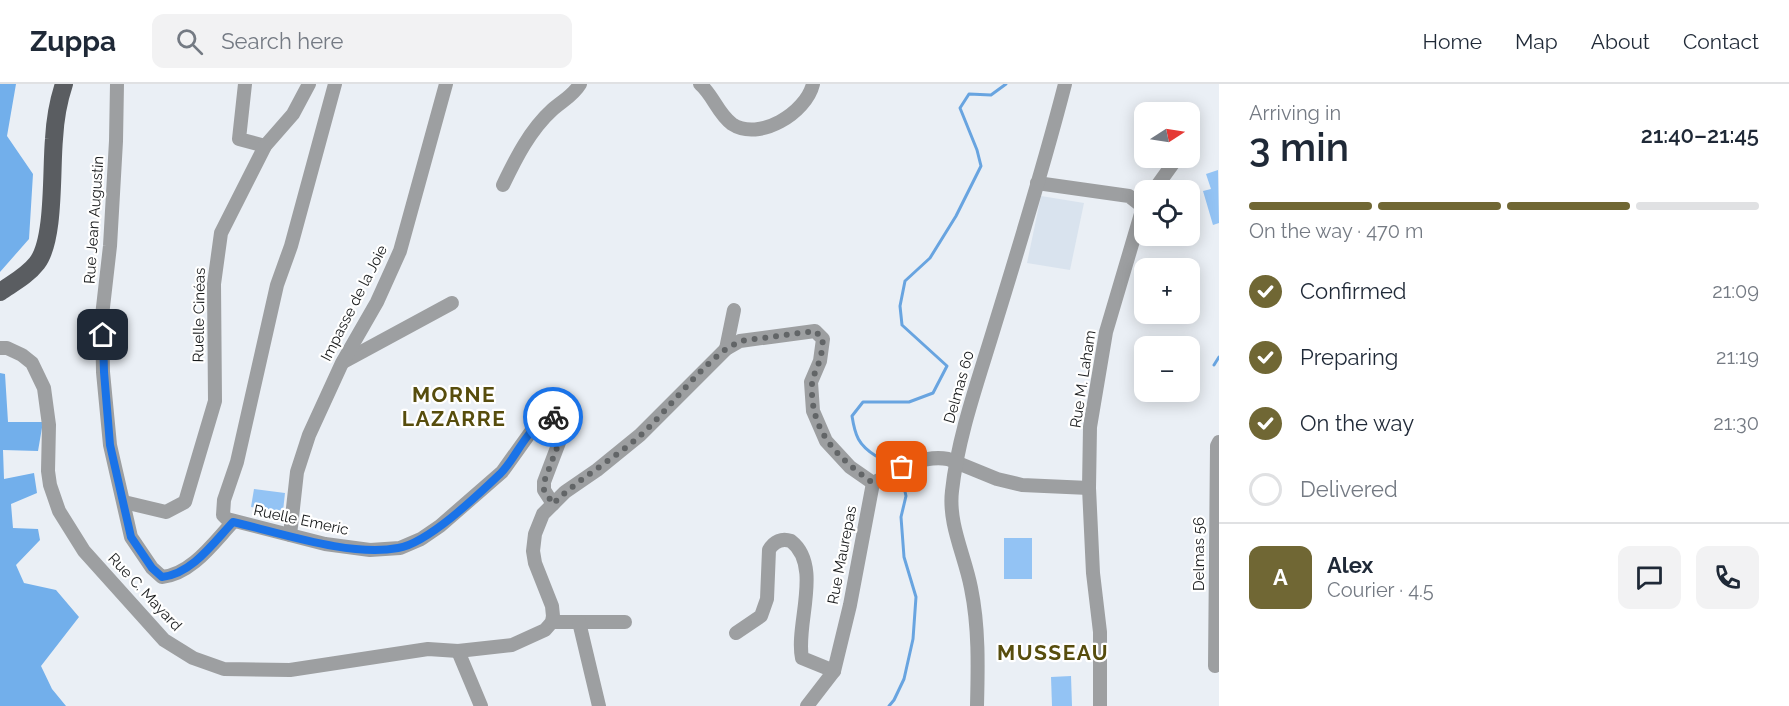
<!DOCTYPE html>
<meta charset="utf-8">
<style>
body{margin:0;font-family:Raleway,sans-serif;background:#f2f2f3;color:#1f2937;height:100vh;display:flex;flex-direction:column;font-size:22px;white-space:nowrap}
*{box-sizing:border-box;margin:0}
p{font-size:20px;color:#747a83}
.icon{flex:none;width:33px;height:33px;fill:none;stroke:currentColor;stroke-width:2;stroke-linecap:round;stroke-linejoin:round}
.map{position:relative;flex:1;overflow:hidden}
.drawer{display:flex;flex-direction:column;background:#fff;width:570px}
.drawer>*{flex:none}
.needle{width:39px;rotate:78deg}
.buttons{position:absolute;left:1134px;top:18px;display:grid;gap:12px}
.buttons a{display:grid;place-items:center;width:66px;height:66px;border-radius:12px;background:#fff;box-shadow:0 3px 15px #0003;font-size:30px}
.pin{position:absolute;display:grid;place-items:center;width:51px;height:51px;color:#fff;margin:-26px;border-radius:12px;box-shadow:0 3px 9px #0006}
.courier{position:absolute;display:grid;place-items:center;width:60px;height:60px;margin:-30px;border:4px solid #1a73e8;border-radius:50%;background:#fff;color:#222;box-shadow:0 2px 8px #0007}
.head em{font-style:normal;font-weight:600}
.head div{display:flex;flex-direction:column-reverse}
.head{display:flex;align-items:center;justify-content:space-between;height:102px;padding:0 30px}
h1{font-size:39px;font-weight:600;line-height:45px}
.bar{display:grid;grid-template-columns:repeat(4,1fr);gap:9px 6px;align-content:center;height:72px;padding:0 30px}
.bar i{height:8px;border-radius:4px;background:#e0e1e3}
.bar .active{background:#706734}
.bar p{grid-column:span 4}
.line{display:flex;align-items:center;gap:15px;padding:0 30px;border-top:2px solid #e0e1e3}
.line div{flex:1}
.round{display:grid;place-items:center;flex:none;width:63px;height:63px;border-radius:12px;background:#f2f2f3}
ol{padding:0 30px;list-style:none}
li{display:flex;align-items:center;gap:18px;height:66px}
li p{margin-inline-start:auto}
li .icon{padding:6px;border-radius:50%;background:#706734;color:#fff;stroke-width:4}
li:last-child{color:#747a83}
li i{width:33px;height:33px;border:3px solid #e0e1e3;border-radius:50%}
header{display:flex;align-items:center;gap:36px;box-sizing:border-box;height:84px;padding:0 30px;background:#fff;border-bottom:2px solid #e0e1e3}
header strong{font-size:28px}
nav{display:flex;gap:33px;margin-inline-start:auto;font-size:21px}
.search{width:420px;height:54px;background:#f2f2f3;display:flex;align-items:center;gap:15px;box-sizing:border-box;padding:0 21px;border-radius:12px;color:#747a83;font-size:22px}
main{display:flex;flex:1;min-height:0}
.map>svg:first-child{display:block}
.built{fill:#d9e3ee}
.forest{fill:#72afeb}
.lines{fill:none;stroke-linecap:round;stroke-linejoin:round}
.stream{stroke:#68a4e0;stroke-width:3}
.building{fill:#93c3f4}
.minor{stroke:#9d9fa1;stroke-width:14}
.major{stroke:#5a5d61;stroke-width:18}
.done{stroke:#626567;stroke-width:6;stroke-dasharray:0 10.8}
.route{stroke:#1a73e8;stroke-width:8}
.labels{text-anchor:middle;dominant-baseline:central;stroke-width:4.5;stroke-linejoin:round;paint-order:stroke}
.street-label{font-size:15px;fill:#181a1b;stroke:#fff}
.district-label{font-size:21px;font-weight:bold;letter-spacing:1.5px;fill:#574d0d;stroke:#fff}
</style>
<header>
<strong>Zuppa</strong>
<div class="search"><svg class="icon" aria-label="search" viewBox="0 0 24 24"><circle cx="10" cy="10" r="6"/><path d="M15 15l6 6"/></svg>Search here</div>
<nav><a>Home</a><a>Map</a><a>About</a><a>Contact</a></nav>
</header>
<main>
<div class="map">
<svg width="1219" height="622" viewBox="0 0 1219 622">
<rect width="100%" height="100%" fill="#eaeff5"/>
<path class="built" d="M1041,112L1084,119L1070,186L1027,179Z"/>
<g class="forest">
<path d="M0,0H16L7,52L33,90L29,155L0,188Z"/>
<path d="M0,289L5,290L8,338H43L38,367L3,366L4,395L34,389L37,409L11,420L13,444L38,445L40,456L16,481L24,499L56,506L79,533L41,582L52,605L66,622H0Z"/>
</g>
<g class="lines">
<g class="stream">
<path d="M1214,281L1219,273"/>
<path d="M892,383C888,378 882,375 876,372C858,361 855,351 852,332L863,318H909L933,309L947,282L902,241L900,222L905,197L930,174L956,132L981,82L977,66L960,24L969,10L991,11L1006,0"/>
<path d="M889,622L894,616L904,595L913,555L916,513L904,473L901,433L906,412L903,399L897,391"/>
</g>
</g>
<g class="building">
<path d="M1218,86L1219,139L1213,141L1203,107L1211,105L1206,90Z"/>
<path d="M254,405L285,409L283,427L251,423Z"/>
<rect x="1004" y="454" width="28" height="41"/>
<path d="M1071,592L1072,622H1052L1051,593Z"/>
</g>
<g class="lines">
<g class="minor">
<path d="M117,0L116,57L110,162L102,232L103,288L110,361L131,453L152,484L162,493C192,490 214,458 233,438"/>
<path d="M245,0L239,55L265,62"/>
<path d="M335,0L291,162L277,201L237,378L224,416L223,431L227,435L325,460L370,466L400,464L421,455L440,442L502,388L530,349L546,333L559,332L566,340L544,398V406L553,420L565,408L597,386L640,351L726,265L740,257L815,247L823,255L820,277L811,298L813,327L826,357L850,383L873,399"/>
<path d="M700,0C713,11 718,30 732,40C759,58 806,29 813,0"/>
<path d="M1037,99L1129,112L1143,123L1106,248L1090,343L1089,404L1093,489L1100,548V622"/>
<path d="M503,101C516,74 530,46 552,26C562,17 573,12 580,0"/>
<path d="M1154,106L1177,74"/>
<path d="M0,264H7L22,271L32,279L44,304L49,341L48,387L50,401L59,427L84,467L164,556L193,574L224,585L290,586L428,565L458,567L512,561L545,546L552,538L553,532L552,522L535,479L533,467L535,450L543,430L553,420"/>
<path d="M726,265L734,226"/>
<path d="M343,278L452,219"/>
<path d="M873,399C896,387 921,370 948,375L997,395L1022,401L1089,404"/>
<path d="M124,418L166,428L185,418L215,317L214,200L221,149L265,62L293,30L309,0"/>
<path d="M290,451L297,388L309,351L342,279L377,218L400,167L446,0"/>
<path d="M552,538H625"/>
<path d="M579,538L599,622"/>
<path d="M736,549L761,532L767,515L769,466C774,457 782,454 791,457C823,482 795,541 802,574L834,587"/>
<path d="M458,567L481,622"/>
<path d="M1215,582L1217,362L1219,358"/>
<path d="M807,622L834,587L850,521L873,399"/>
<path d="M977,622C978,583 979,543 971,504C965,472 948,440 952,407C958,352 978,297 994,244C1019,163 1044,82 1065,0"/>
</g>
<path class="major" d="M0,208C13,199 27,192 37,179C55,156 51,86 54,55C55,36 58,18 64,0"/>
</g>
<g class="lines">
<path class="done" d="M553,333L559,332L566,340L544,398V406L553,420C579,394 613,376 641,351C670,324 694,289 726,265L740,257L815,247L823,255C822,263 822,271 819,278C817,286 812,293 812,300C810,348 837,373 873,399L902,383"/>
<path class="route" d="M103,251L104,288L110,361L131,453L152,484L162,493C192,490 214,458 233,438C281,449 350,473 398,464C428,459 478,411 500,390C512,378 519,362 530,349C535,344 541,339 546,333H553"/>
</g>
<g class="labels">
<g class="street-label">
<text transform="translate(94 136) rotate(-86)">Rue Jean Augustin</text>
<text transform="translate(354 219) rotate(-63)">Impasse de la Joie</text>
<text transform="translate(199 231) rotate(-89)">Ruelle Cinéas</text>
<text transform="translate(1083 295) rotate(-81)">Rue M. Laham</text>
<text transform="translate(959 303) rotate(-74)">Delmas 60</text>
<text transform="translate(301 436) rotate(12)">Ruelle Emeric</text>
<text transform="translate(1199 470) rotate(-90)">Delmas 56</text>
<text transform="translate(842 471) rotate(-79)">Rue Maurepas</text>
<text transform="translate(145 508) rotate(47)">Rue C. Mayard</text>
</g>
<g class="district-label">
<text x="454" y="310">MORNE<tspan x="454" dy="24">LAZARRE</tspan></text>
<text x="1053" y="568">MUSSEAU</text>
</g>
</g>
</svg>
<div class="buttons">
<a><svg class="needle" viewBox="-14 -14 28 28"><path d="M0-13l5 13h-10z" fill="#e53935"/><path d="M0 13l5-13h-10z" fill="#747a83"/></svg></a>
<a><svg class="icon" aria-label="locate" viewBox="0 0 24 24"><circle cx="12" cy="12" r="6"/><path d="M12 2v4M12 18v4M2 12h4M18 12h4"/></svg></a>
<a>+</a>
<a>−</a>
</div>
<div class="pin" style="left:902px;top:383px;background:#ea580c"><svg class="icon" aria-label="bag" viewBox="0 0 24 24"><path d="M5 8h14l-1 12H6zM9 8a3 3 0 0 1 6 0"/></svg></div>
<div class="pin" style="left:103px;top:251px;background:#1f2937"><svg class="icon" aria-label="home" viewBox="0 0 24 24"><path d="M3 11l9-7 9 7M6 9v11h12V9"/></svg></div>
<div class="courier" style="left:553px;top:333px"><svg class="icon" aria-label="bike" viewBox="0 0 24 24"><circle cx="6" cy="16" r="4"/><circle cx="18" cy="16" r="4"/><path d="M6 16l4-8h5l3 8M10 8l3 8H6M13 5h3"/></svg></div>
</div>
<section class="drawer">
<div class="head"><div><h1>3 min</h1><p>Arriving in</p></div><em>21:40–21:45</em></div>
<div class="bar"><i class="active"></i><i class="active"></i><i class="active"></i><i></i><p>On the way · 470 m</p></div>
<ol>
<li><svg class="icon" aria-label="check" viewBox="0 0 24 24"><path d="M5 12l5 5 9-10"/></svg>Confirmed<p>21:09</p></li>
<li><svg class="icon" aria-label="check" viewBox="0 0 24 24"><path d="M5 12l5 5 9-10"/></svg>Preparing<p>21:19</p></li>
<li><svg class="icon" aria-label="check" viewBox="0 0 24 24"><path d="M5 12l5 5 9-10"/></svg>On the way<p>21:30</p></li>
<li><i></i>Delivered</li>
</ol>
<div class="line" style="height:108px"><b class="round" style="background:#706734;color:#fff">A</b><div><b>Alex</b><p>Courier · 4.5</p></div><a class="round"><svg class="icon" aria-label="chat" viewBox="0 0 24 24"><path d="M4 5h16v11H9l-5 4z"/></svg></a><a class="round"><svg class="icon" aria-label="phone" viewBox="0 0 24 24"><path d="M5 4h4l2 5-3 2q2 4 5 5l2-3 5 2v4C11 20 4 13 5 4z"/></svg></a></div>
</section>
</main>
